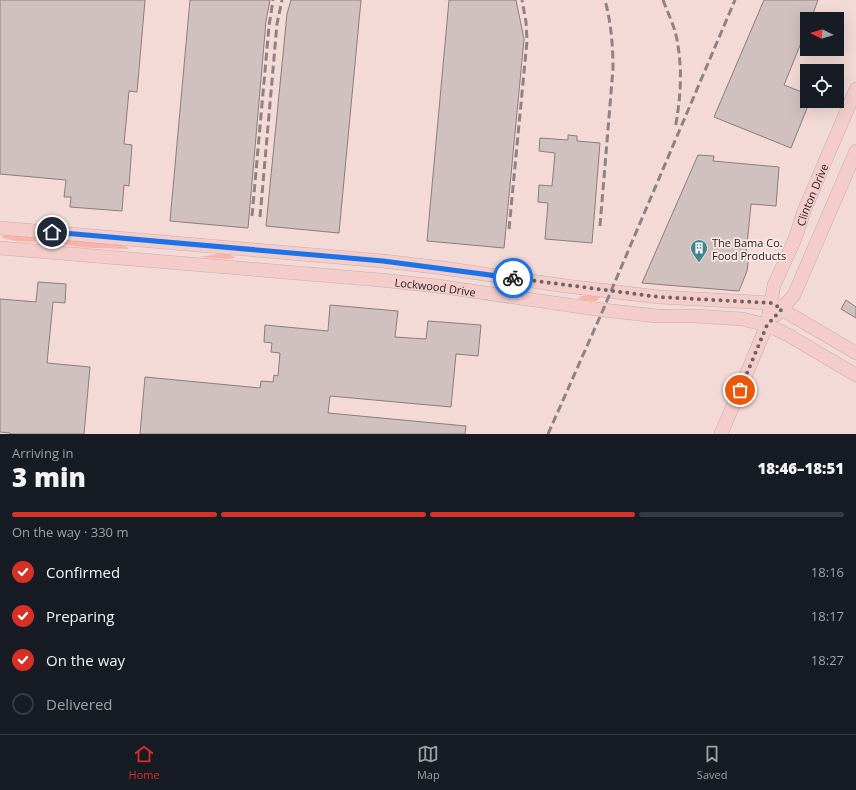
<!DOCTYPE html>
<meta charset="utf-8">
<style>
body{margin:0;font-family:"Open Sans",sans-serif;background:#242831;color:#f1f3f6;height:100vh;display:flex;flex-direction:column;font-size:15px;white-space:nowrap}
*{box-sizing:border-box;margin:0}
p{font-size:13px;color:#9ea1a6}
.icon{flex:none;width:22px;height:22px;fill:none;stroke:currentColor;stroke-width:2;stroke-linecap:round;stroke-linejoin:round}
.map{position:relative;height:434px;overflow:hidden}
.sheet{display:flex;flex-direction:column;background:#171b24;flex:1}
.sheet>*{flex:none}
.needle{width:26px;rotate:275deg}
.buttons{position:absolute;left:800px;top:12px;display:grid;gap:8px}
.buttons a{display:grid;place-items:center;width:44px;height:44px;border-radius:0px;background:#171b24;box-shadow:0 4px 16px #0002;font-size:20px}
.pin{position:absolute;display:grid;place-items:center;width:34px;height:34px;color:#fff;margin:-17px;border:2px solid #fff;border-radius:50%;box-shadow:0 1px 4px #0007}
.courier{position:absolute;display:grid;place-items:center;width:40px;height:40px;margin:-20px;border:3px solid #1a73e8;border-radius:50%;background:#fff;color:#222;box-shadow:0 1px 5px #0007}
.headline em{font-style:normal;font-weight:800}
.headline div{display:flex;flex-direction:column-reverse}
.headline{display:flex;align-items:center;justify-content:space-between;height:68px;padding:0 12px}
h1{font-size:26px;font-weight:800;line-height:30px}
.bar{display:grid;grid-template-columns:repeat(4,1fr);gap:6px 4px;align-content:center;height:48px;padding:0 12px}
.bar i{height:5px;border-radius:3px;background:#363941}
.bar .active{background:#d93025}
.bar p{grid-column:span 4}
ol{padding:0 12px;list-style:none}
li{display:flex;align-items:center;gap:12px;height:44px}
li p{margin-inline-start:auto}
li .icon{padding:4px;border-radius:50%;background:#d93025;color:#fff;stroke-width:4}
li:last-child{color:#9ea1a6}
li i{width:22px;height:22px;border:2px solid #363941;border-radius:50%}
.tabs{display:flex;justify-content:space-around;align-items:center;height:56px;border-top:1px solid #363941;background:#171b24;font-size:11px;color:#9ea1a6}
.tabs a{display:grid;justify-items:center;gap:2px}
.tabs .active{color:#d93025}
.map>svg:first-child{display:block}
.built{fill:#f3dad7;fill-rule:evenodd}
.green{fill:#feb1a9}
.building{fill:#d0c1bf;stroke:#8b7c7a}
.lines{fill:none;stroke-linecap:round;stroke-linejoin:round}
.secondary-casing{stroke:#c0b0ae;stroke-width:14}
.secondary{stroke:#f4cdcb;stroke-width:13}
.rail{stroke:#8e8382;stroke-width:3;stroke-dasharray:8 4;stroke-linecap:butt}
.done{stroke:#6d6463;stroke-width:4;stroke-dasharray:0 7.2}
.route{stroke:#1a73e8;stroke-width:5}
.labels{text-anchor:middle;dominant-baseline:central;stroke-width:3.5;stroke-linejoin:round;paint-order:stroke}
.street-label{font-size:11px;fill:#221d1c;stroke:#f9e8e6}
.poi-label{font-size:11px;fill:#221d1c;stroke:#f9e8e6;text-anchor:start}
</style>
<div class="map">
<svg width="856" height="434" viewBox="0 0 856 434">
<rect width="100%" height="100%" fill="#f9e8e6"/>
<path class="built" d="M0,0H856V434H0ZM807,19H837V49H807ZM807,71H837V101H807Z"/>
<g class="green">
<path d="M5,235L34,237L40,240C31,244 10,241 1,237Z"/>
<path d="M66,240L119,244L129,248L128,249H122C106,248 72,249 59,242L60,241Z"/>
<path d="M219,254H230L235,258L227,259L199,257Z"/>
<path d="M580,296H597L600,297L597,301L580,300L579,299Z"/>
</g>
<g class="building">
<path d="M0,0H145L137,92L129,91L124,144L132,145L129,186L124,185L122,211L70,207L71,197H64L66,180L0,174Z"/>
<path d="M190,0H270L266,21L248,228L170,221Z"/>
<path d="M291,0H361L339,233L266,226L287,14Z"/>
<path d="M449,0H516L524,39L504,248L427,241Z"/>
<path d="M764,0H818L811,19H807V28L784,85L807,94V101H810L791,148L714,117Z"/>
<path d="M568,135L577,136V141L600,143L592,243L545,239L548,203L538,202L539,185L552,186L555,153L539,151L540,138L568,140Z"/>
<path d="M698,155L714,156L713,161L779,167L776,206L751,204L746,255H749L747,271L739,291L642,283Z"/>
<path d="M38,282L66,284L65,303L53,302L47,363L90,367L84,434H10V433L0,432V299L36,302Z"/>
<path d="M846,300L856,307V318L841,309Z"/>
<path d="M330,305L398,311L395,337L426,339L428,321L481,325L478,356L456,354L451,407L330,396L328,413L466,426L465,434H140L145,377L260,388L261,381L273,382L274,375L278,376L280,353L271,352L272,343L264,342L265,325L328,331Z"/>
</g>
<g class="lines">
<g class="secondary-casing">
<g id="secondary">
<path d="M0,228L383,261L443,268L566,286L659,297L771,303L856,353"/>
<path id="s1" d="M0,248L380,280L437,286L603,310L657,316H695L742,319L767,325L788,335L856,375"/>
<path d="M776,315L794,295L856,151"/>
<path id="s2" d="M721,434L767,325L774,285L795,239L804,211L856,89"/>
</g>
</g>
<use href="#secondary" class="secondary"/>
<g class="rail">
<path d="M663,0C667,11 673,23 676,35C683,67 681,97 675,129"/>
<path d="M252,216L269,26L273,0"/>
<path d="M260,217L277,24L282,0"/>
<path d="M600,226L613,69C613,45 611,23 605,0"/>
<path d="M509,229L527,41L526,22L522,0"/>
<path d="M548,434L603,310L735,0"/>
</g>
</g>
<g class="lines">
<path class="done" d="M513,278L659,297L771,303L782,309L767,325L740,390"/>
<path class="route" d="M52,232L383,261L513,278"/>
</g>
<defs>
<g id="building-pin" transform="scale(0.9)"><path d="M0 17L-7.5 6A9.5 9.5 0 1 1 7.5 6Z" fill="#3f868e" stroke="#f9e8e6"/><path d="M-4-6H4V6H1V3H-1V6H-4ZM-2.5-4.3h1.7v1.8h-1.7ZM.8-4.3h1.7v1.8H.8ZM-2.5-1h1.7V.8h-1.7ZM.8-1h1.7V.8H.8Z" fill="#fff"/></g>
</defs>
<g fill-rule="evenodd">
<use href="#building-pin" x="699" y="248"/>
</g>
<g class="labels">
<g class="street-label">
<text stroke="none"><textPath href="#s2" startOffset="257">Clinton Drive</textPath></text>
<text stroke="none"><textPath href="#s1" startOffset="437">Lockwood Drive</textPath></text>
</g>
<g class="poi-label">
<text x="712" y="242">The Bama Co.<tspan x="712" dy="13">Food Products</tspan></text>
</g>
</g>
</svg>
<div class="buttons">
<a><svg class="needle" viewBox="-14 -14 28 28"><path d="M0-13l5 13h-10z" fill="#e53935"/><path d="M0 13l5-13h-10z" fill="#9ea1a6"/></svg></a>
<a><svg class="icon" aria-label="locate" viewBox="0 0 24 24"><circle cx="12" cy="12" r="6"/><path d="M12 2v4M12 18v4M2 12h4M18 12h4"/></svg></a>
</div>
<div class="pin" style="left:740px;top:390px;background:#ea580c"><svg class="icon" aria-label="bag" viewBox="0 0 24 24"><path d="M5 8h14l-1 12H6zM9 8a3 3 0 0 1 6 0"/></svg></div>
<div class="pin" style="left:52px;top:232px;background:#1f2937"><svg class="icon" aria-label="home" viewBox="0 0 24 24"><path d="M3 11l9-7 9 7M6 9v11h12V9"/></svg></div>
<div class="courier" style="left:513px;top:278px"><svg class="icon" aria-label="bike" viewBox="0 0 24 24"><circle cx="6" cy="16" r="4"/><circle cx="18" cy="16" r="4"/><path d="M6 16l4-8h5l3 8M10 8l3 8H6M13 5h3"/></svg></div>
</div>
<section class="sheet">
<div class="headline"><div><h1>3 min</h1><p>Arriving in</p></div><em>18:46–18:51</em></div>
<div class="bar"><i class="active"></i><i class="active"></i><i class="active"></i><i></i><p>On the way · 330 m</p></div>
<ol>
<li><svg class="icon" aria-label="check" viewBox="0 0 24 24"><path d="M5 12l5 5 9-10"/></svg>Confirmed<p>18:16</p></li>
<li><svg class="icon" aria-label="check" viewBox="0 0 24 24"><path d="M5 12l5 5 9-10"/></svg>Preparing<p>18:17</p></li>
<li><svg class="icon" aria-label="check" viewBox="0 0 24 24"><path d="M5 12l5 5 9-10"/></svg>On the way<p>18:27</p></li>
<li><i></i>Delivered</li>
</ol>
</section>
<nav class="tabs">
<a class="active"><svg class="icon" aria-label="home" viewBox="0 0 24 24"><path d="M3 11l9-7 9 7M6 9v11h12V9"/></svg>Home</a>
<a><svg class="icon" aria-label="map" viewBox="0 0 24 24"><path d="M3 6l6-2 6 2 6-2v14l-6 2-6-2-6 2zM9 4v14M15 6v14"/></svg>Map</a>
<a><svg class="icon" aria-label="saved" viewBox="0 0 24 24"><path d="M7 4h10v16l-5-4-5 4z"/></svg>Saved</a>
</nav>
